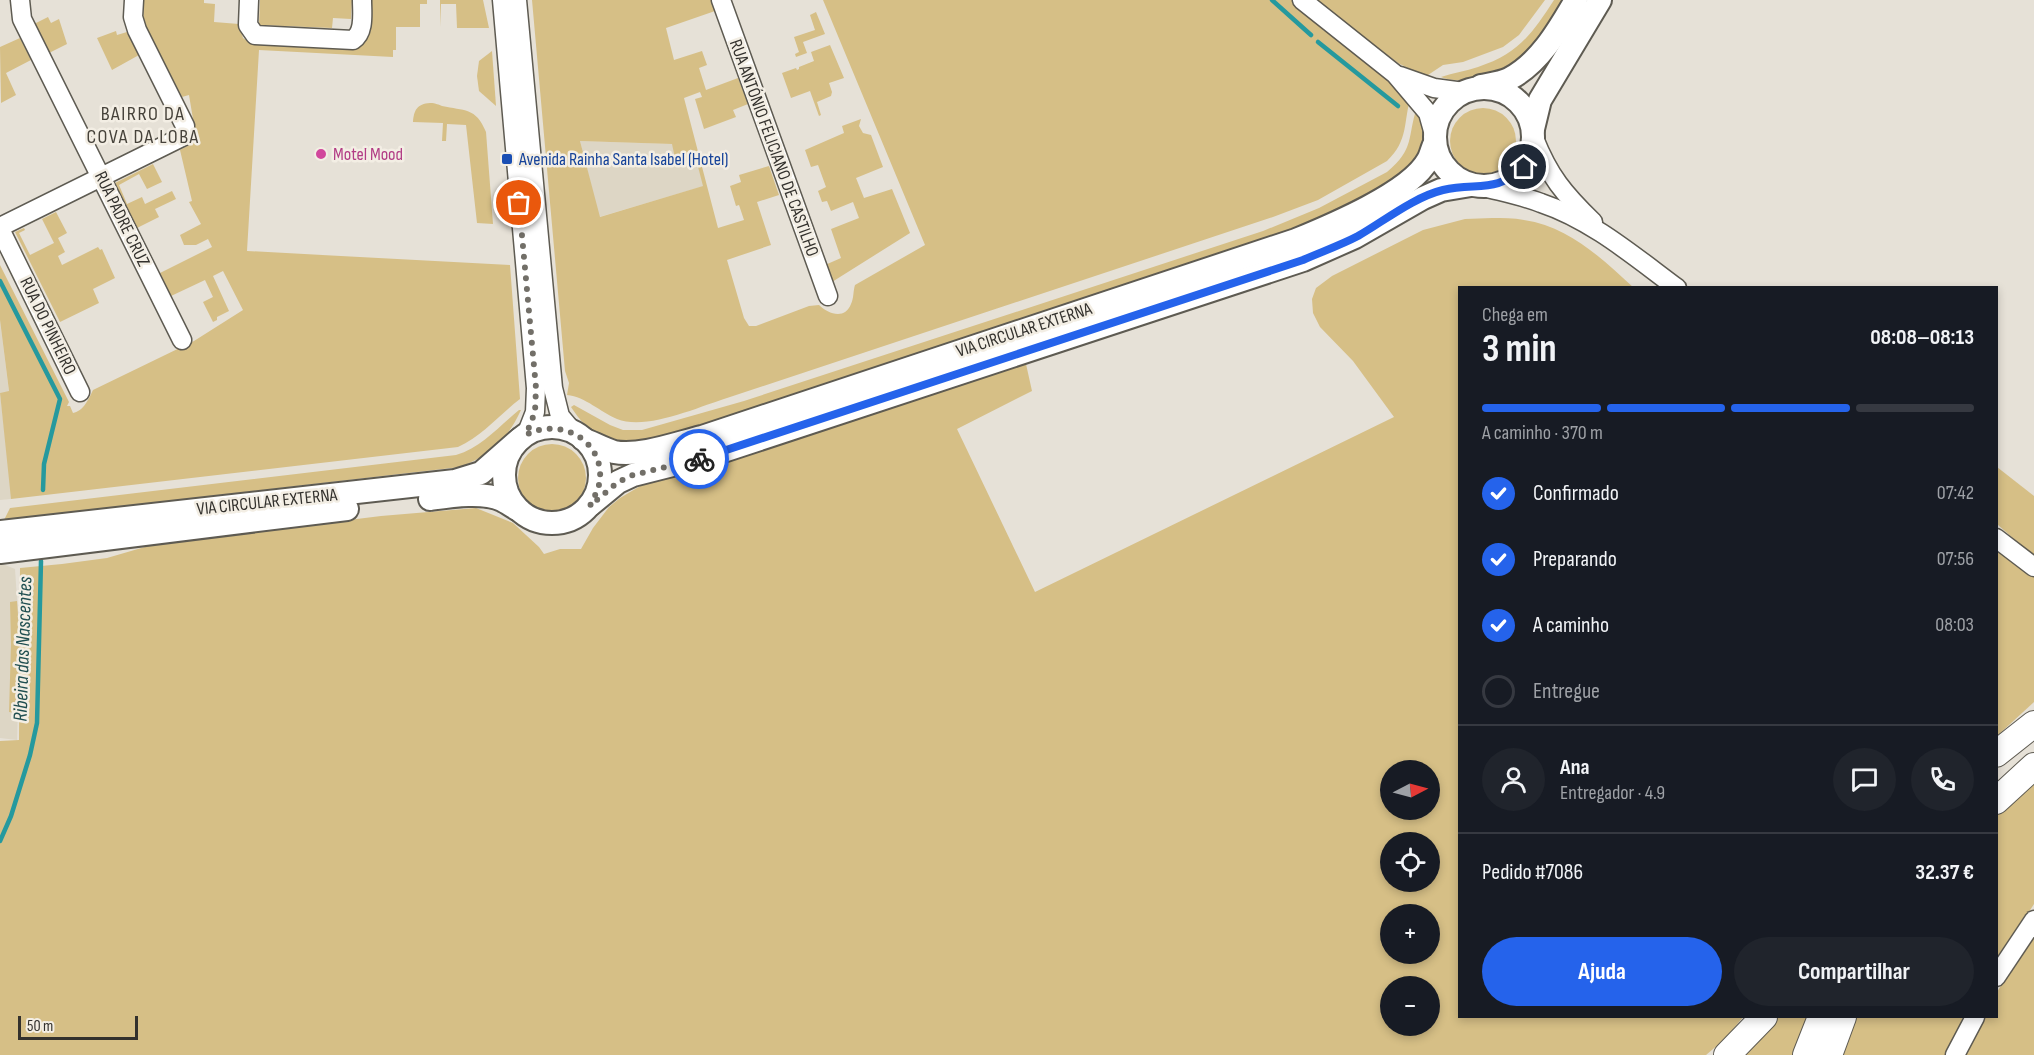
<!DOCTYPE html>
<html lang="pt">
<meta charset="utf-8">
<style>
body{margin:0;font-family:"Sofia Sans Condensed",sans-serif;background:#20242c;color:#f1f3f6;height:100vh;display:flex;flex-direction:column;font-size:22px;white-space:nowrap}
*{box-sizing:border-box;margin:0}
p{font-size:20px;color:#9ea1a6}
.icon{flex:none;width:33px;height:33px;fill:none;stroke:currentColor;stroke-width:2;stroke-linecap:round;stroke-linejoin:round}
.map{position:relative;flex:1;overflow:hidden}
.drawer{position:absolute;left:1458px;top:286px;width:540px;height:732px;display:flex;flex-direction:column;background:#171b24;border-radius:0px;box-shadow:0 3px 9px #0003}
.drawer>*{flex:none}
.needle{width:39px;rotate:84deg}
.fabs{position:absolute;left:1380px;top:760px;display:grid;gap:12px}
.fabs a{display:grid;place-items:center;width:60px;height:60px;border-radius:50%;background:#171b24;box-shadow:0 3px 9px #0003;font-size:30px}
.scale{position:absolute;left:18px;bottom:15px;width:120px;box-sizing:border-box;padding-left:6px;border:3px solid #33312d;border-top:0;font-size:16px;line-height:21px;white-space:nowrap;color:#33312d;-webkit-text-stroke:4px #f3eee4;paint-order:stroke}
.pin{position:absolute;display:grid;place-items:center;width:51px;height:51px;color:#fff;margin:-26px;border:3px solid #fff;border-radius:50%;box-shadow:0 2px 6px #0007}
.courier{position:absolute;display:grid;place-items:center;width:60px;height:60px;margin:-30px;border:4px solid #2563eb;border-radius:50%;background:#fff;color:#222;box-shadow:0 2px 8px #0007}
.head em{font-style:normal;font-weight:700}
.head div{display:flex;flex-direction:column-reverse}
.head{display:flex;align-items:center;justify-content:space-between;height:102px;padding:0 24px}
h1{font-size:39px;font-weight:700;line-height:45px}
.bar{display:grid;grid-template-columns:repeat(4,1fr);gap:9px 6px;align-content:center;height:72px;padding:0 24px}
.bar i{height:8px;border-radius:4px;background:#363941}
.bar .on{background:#2563eb}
.bar p{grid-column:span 4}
.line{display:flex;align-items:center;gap:15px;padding:0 24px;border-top:2px solid #363941}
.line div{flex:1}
.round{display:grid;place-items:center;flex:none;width:63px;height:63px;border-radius:32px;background:#20242c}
ol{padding:0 24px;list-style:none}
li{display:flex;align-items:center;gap:18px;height:66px}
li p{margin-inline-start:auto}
li .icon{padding:6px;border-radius:50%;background:#2563eb;color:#fff;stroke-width:4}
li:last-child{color:#9ea1a6}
li i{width:33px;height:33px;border:3px solid #363941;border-radius:50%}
.primary-button{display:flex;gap:12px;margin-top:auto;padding:12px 24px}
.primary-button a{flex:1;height:69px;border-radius:36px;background:#2563eb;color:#fff;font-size:24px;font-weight:700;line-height:69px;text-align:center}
.primary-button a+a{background:#20242c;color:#f1f3f6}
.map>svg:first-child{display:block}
.built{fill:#ddd6c5}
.green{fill:#d6bf86;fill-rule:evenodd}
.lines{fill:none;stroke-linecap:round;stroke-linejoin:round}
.stream{stroke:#25999e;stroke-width:4.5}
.minor-casing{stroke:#5e5b52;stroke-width:21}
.major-casing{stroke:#5e5b52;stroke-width:26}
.highway-casing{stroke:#5e5b52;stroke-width:28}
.minor{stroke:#fff;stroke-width:18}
.major{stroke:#fff;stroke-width:22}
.highway{stroke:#fff;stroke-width:26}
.done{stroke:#726f68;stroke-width:6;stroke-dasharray:0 10.8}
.route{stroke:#2563eb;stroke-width:8}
.hotel-dot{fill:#d1479c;stroke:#f3eee4;stroke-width:2}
.transit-dot{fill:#1a4fb4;stroke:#f3eee4;stroke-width:2}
.labels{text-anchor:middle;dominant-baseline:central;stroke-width:5;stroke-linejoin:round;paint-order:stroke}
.street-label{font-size:18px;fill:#33312d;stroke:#f3eee4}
.hotel-label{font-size:18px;fill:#b23c85;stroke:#f3eee4;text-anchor:start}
.transit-label{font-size:18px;fill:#164399;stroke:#f3eee4;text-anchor:start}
.neighbourhood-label{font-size:20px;letter-spacing:1.5px;fill:#46423a;stroke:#f3eee4}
.water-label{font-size:20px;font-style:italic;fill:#1f4e50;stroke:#f3eee4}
</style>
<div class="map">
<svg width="2034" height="1055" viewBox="0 0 2034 1055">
<rect width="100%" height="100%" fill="#e6e1d7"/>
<g class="built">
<path d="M580,141L672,144L696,159L704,186L599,217Z"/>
<path d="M0,320L9,392L0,393L12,497L11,499L0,500Z"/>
<path d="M0,563L15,569L20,643L17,740L0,738Z"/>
</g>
<g class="green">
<path d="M144,0H204V3L215,4L214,22L239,24L243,38L252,44L351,48C375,47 371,18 372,0H427V4H420V27H396V50H393V57L259,50L247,251L510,265L520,399C499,415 482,436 458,447L11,499L0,393L9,391L0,320V265L69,402L67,406H70L73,413C84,411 89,398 93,390L194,341L243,310L223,271L213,276L229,311L217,317V320L213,322L203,302L213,297L205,280L171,296L160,273L212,247L208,239L196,245H184L180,235L201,224L189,202L192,201L180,150L191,144L195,131L189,95L182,97L143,21Z"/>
<path d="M260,0H352L351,19L333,18L332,28L259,25Z"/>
<path d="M440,0H483L489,28H457L456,4H441L440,27Z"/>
<path d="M532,0H711L715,11L666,28L674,60L702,51L707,65L699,68L706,90L738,78L748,104L733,110L736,117L704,129L695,99L702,97L700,92L684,98L718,228L744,220L739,205L736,206L730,186L741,182L739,175L769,166L779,195L757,202L771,245L727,260L744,318L749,326H756L809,306L819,305C828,314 845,320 851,304C854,298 853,291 855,285L925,245L823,0H1294L1319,22L1320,26L1324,31H1329L1411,96C1403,122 1409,140 1387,161L1318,200L1273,217L727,398C698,407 646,431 617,419C600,412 586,397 567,395L569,383L565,371ZM580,141L672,144L676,163L696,159L703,186L600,217Z"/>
<path d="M1315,0H1545L1519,35L1503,47L1463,62L1443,65L1425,77L1398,63Z"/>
<path d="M1554,0H1566C1555,16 1545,36 1531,49C1512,69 1468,88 1441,77C1453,73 1466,71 1478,67C1518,54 1532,34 1554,0Z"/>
<path d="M816,12L825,34L803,42L807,53L796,57L795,54L799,52L794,37L815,30L810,15Z"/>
<path d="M48,17L51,23L59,19L67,44L49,53L34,24Z"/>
<path d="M116,31L117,35L127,32L139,55L112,70L97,38Z"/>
<path d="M20,38L31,60L6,73L16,95L1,103L0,47Z"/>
<path d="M830,45L844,78L829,83L832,92L831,96L817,102L821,115L819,116L810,91L791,98L782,73L796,68L797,70L799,69V67L814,61L811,52Z"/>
<path d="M492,51L496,106L479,91L477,76L479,61Z"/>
<path d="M430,103C436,103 439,105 442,106C464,111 476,107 486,132L493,224L477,223L466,125L447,124L446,141H442L443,123L413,122C414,110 417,104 430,103Z"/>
<path d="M1417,107L1423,124V137L1419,153L1412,166L1402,176L1359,201L1244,250L651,442C614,444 592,440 571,407L574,405L610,425L623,430H642L744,401L1263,231L1319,208L1387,172C1415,149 1407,137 1417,107Z"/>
<circle cx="1483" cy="141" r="33"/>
<path d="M861,119L859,126L863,133L871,135L883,167L856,178L864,198L892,189L910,233L832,282L825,265L841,258L831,229L859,218L853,202L831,211L827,201L822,202L818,191L826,187L818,165L811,167L805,150L844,133L842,126Z"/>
<path d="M153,164L162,182L147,189L139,174L119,185L127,204L142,197L145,204L172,191L176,199L155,209L159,217L137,228L115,183Z"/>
<path d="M56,212L67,233L58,238L65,252L58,256L62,265L98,247L100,250L102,249L115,278L93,289L99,303L60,322L15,232L24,228L25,230L19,233L30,255L54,243L42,219Z"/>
<path d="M1492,218C1502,218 1514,218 1524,220C1570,227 1601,258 1634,288H1460V1017H1743L1726,1038L1706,1055H0V741L19,740L20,568L62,564L107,558L155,544L381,516L476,508L513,523L539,547L544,554L560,549H581L593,528L609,507L620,498L642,485L732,461L940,391L1026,364L1032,391L957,429L1035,592L1394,417L1353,361L1320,327L1313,313L1312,299L1316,288L1332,276L1423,230L1465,219ZM1390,771H1430V810H1390ZM1390,843H1430V882H1390ZM1390,915H1430V954H1390ZM1390,987H1430V1026H1390Z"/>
<path d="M519,410H521C507,440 491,455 460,467L4,520L10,508L456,455C482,447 498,427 519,410Z"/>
<circle cx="552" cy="478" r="34"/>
<path d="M1997,467L2034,496V557L1997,524Z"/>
<path d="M1996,538L2034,567V702L1997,736Z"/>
<path d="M17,601L20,643L18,713L9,712L11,644L10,602Z"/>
<path d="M2034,774V904L1997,962V813Z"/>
<path d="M2034,933V1055H1962L1981,1017H1996L1997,992Z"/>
<path d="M1770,1017H1808L1795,1055H1734Z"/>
<path d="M1850,1017H1963L1947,1055H1836Z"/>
</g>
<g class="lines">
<g class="stream">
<path d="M1272,0L1311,35"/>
<path d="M1318,42L1398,106"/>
<path d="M0,281L60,399L44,464L43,490"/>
<path d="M0,841L11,816L30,755L37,723L41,561"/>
</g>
<g class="minor-casing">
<g id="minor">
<path d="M20,0L22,19L182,340"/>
<path d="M249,0L248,25L255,35L353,40C365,32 362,13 362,0"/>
<path d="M502,0L536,388L535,412L526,435"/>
<path d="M517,0L553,388L560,416L575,434"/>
<path d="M721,0L828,296"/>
<path d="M1302,0L1395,74L1428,113L1435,138"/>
<path d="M1400,76L1434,88L1464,92"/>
<path d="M1534,138C1549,176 1564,194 1593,222"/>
<path d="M1484,187C1503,192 1523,196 1541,203C1592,220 1635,257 1677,288"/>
<path d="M0,227L184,136L185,126L137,30L133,17L134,0"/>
<path d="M0,229L80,392"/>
<path d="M1996,538L2034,567"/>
<path d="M1996,977L2034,920"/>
<path d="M1955,1055L1975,1017"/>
</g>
</g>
<g class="major-casing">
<g id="major">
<path d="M1481,86C1490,84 1501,83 1509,79C1540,63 1559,29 1576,0"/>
<circle cx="1484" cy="137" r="49"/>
<path d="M1533,129L1540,100L1600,0"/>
<circle cx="552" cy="475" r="48"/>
<path d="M583,439C593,443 604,449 614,452C640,457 677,443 702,437L1296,240C1330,226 1410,193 1428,160C1431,155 1432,148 1435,143"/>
<path d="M430,499C451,496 483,491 502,500C508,503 513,507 519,510"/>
<path d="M590,505L618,482L633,475L708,456L1303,260L1355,237L1423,198L1441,190L1471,185"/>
<path d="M0,532L455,481L481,473L520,439"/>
<path d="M0,552L347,509"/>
</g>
</g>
<g class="highway-casing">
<g id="highway">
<path d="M1996,754L2034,724"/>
<path d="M1996,801L2034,766"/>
<path d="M1727,1055L1764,1017"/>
<path d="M1806,1055L1821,1017"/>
<path d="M1829,1055L1843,1017"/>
</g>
</g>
<use href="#minor" class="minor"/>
<use href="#major" class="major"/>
<use href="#highway" class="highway"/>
</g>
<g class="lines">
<path class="done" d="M519,203L536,388L535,412L526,435C559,417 603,439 600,479C599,489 594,497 590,506L618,482L633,475L699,459"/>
<path class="route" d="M699,459L1303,260C1321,252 1341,245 1358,236C1384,221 1414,197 1443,190C1477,182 1496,194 1524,167"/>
</g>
<circle class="hotel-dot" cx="321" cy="154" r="6"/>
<rect class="transit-dot" x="501" y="153" width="12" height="12" rx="3"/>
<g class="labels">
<g class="street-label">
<text transform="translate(774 148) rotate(70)">RUA ANTÓNIO FELICIANO DE CASTILHO</text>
<text transform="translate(122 219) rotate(64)">RUA PADRE CRUZ</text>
<text transform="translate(48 326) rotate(64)">RUA DO PINHEIRO</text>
<text transform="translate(1024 330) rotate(-18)">VIA CIRCULAR EXTERNA</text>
<text transform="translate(267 502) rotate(-6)">VIA CIRCULAR EXTERNA</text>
</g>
<g class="hotel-label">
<text x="333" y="154">Motel Mood</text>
</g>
<g class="transit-label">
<text x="519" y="159">Avenida Rainha Santa Isabel (Hotel)</text>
</g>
<g class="neighbourhood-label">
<text x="143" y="114">BAIRRO DA<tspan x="143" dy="23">COVA DA LOBA</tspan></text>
</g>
<g class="water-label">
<text transform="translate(23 649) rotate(-88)">Ribeira das Nascentes</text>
</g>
</g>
</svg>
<div class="fabs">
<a><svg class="needle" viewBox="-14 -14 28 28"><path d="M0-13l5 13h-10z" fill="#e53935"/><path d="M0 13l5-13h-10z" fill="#9ea1a6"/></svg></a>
<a><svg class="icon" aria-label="locate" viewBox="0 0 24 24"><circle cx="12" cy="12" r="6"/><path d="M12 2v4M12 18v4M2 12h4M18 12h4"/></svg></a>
<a>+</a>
<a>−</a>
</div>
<div class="scale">50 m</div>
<div class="pin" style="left:519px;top:203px;background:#ea580c"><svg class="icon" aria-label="bag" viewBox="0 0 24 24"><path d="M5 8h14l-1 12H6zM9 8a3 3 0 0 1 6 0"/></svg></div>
<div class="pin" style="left:1524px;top:167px;background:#1f2937"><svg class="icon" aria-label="home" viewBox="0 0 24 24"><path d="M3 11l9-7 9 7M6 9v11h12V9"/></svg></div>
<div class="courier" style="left:699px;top:459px"><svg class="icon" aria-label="bike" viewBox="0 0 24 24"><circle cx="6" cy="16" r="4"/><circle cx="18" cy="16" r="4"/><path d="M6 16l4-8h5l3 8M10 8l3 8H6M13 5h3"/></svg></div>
<section class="drawer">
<div class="head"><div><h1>3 min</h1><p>Chega em</p></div><em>08:08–08:13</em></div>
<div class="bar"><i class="on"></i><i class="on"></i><i class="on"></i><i></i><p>A caminho · 370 m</p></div>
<ol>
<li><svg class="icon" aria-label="check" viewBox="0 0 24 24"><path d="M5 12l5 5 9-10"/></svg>Confirmado<p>07:42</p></li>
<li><svg class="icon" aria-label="check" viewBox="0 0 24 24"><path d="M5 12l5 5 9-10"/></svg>Preparando<p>07:56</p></li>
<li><svg class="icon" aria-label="check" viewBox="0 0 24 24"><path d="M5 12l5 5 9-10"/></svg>A caminho<p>08:03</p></li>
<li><i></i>Entregue</li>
</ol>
<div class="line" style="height:108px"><a class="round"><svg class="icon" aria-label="person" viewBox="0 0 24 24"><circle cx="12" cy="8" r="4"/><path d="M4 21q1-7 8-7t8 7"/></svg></a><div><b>Ana</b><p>Entregador · 4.9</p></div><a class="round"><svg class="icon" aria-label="chat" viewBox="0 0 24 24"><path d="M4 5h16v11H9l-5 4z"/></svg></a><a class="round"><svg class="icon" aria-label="phone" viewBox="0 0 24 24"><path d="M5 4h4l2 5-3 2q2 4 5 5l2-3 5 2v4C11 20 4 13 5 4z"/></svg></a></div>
<div class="line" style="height:78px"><div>Pedido #7086</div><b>32.37 €</b></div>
<div class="primary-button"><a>Ajuda</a><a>Compartilhar</a></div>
</section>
</div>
